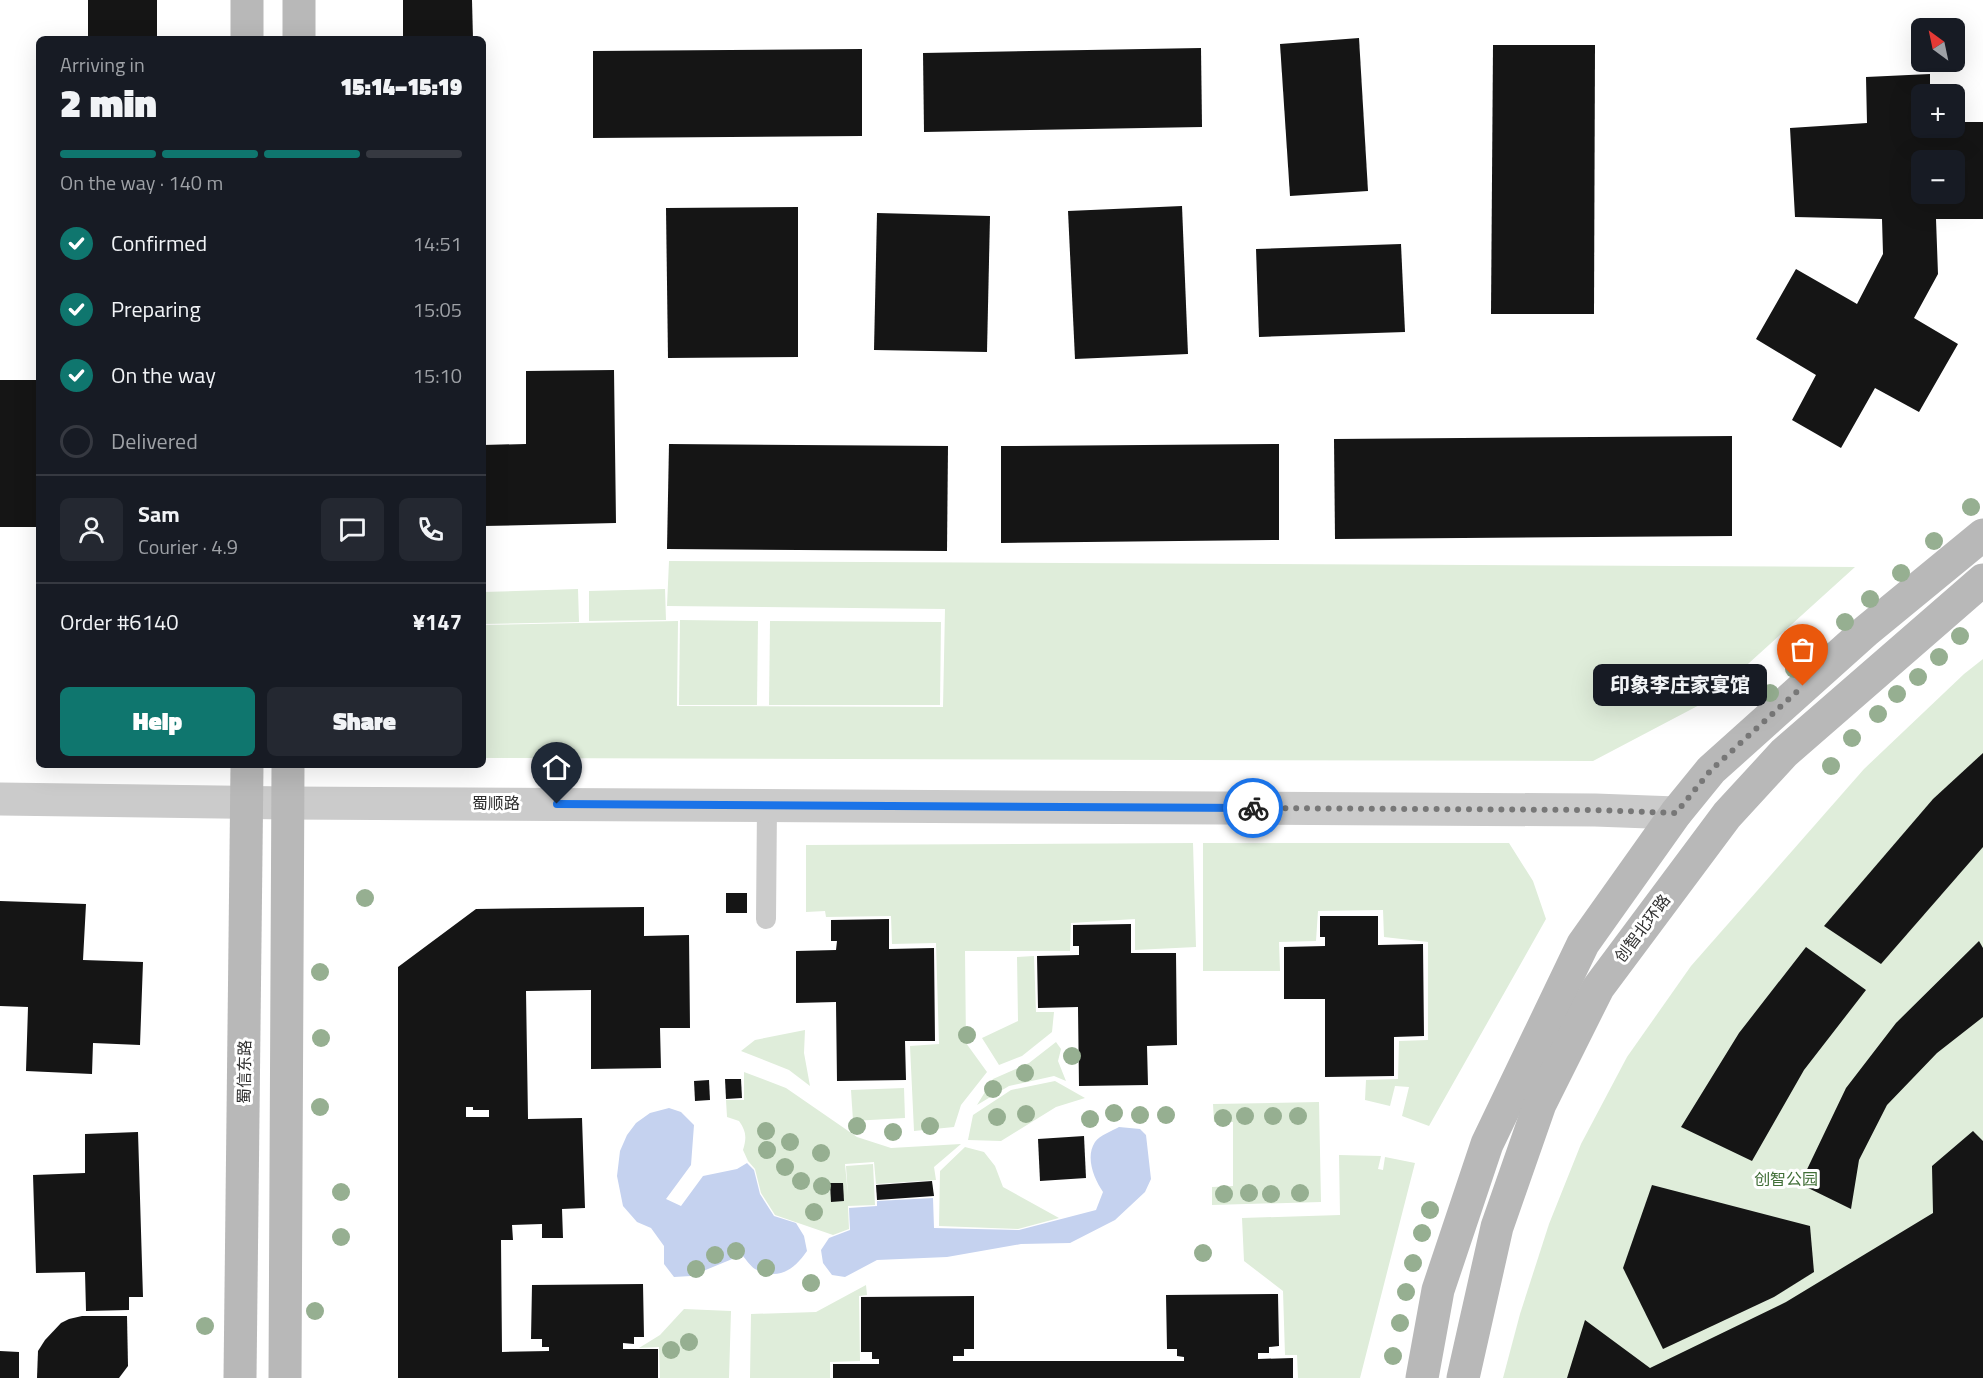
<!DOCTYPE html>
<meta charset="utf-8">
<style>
body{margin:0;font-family:"Titillium Web","Noto Sans SC",sans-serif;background:#242831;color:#f1f3f6;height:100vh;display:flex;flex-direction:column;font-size:22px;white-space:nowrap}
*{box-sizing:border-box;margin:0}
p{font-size:20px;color:#9ea1a6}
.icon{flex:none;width:33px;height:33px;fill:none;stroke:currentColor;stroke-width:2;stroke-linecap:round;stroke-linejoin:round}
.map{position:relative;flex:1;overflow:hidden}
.side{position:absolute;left:36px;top:36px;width:450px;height:732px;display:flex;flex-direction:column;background:#171b24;border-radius:9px;box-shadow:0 6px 24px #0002}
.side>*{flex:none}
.needle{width:39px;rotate:327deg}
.buttons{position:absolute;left:1911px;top:18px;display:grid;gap:12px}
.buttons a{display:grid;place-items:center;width:54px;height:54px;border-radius:9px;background:#171b24;box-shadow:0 6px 24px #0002;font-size:30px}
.pin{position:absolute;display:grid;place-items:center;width:51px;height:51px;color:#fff;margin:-62px -26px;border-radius:50% 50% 50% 0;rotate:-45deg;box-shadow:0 0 6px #0007}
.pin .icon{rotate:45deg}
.courier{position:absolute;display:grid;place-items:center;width:60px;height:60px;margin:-30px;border:4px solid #1a73e8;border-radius:50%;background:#fff;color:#222;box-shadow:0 2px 8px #0007}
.bubble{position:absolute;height:42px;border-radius:9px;background:#171b24;box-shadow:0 6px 24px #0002;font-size:20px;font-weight:800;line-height:42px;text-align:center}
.head em{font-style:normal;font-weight:800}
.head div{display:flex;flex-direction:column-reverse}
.head{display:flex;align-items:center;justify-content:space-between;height:102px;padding:0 24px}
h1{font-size:39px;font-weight:800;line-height:45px}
.bar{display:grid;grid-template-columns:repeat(4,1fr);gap:9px 6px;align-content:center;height:72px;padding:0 24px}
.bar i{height:8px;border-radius:4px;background:#363941}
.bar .selected{background:#0f766e}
.bar p{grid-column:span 4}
.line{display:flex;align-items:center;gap:15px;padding:0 24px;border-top:2px solid #363941}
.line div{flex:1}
.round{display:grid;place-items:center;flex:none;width:63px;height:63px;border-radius:9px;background:#242831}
ol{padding:0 24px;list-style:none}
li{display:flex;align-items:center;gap:18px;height:66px}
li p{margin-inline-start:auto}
li .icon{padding:6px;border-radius:50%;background:#0f766e;color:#fff;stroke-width:4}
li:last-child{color:#9ea1a6}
li i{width:33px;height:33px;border:3px solid #363941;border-radius:50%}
.primary-button{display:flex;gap:12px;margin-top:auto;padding:12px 24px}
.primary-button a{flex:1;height:69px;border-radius:9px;background:#0f766e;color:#fff;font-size:24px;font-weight:800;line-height:69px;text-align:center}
.primary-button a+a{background:#242831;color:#f1f3f6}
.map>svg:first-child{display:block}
.green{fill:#dfedda}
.water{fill:#c5d2ef}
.building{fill:#151515;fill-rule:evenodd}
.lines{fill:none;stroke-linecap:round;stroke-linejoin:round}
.service{stroke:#cbcbcb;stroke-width:20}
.minor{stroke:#cbcbcb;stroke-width:33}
.secondary{stroke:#b8b8b8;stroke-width:33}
.tree{fill:#96af91}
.done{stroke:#777;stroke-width:6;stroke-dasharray:0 10.8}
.route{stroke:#1a73e8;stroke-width:8}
.labels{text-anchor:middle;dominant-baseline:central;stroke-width:6;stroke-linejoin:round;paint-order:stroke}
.street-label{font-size:16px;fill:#2e2e2e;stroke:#fff}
.park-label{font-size:16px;fill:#406e37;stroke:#fff}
</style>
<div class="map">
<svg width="1983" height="1378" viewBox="0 0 1983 1378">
<rect width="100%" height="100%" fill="#fff"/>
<g class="green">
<path d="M669,561L1855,567L1707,701L1593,761L483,758V625L678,621L677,706L943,707L945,609L667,606Z"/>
<path d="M578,589L579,622L483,624V592Z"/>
<path d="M665,589L666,620L589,621V591Z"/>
<path d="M680,620L758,621L757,705H679Z"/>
<path d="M770,621L941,622L940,705H769Z"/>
<path d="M1983,659V1378H1503L1520,1314L1549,1224L1581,1144L1627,1057L1691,966L1864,769L1964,674Z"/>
<path d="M1193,843L1196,947L1135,950V919L1071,923L1070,951H965L966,1043L987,1072L961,1105L954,1127L914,1131L910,1046L939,1044L936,943L892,944L891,916L826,917L825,911L806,912V845Z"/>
<path d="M1203,843H1509L1533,881L1546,919L1429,1126L1402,1116L1409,1087L1395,1086L1390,1106L1365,1100L1366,1080L1398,1079L1399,1041L1428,1040V942L1384,937L1383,910L1318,911L1316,941L1279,942L1280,971H1203Z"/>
<path d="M1034,956L1036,1012H1054L1052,1032L1022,1056L999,1065L982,1038L1018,1021L1017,957Z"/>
<path d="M805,1030L804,1053L810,1086L789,1070L741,1051L755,1040Z"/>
<path d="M1056,1042L1061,1049L1058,1061L1066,1081L1054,1076L1009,1086L977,1105L993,1079L1029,1063Z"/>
<path d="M744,1072L786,1088L857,1137L891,1148L961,1144L934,1167L936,1180L876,1184L874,1162L845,1164L848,1196L846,1166L873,1164L875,1205L848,1206L849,1229L833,1235L775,1215L761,1193L755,1169L748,1161L743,1150C747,1137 746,1131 739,1121L727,1117L726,1100H744Z"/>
<path d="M1055,1081L1085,1098L1056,1107L1001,1141L968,1140L973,1115L1011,1090Z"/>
<path d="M904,1088L905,1118L853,1121L851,1090Z"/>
<path d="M1319,1102L1321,1202L1212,1205V1187L1233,1186V1122H1214L1213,1104Z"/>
<path d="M965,1147L984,1152L995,1166L1003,1187L1059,1218L1018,1229L939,1226L940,1171Z"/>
<path d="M1339,1155L1381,1156L1378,1169L1383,1170L1385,1157L1415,1163L1360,1378H1298L1297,1355H1285L1283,1291L1244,1261L1242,1218L1340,1215Z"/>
<path d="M866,1285L867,1295L859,1296L860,1361L830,1362V1378H750L751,1314L816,1312Z"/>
<path d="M684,1309L731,1311L729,1378H660L659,1347L639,1348L660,1335Z"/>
</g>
<g class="water">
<path d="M669,1108L681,1112L694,1125L691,1165L666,1199L681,1206L703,1176L737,1169L747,1163L754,1170L760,1194L774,1216L796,1223L804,1236L807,1251C794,1270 778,1281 755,1269C750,1266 746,1259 742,1255L691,1276L674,1277L664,1264V1246L651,1228L637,1222L623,1206L617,1176L620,1151L627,1135L636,1123L650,1113Z"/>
<path d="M1119,1127L1140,1129L1146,1135L1151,1179L1145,1192L1115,1220L1070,1243L1021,1244L947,1257L877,1260L845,1277L832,1275L823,1263L821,1250L829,1238L850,1230L849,1208L877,1206V1201L933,1198L934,1228L1019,1230L1096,1210L1103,1192C1094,1179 1085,1157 1095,1142C1100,1135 1112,1131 1119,1127Z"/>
</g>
<g class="building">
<rect x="88" y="0" width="69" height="39"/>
<path d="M403,0H472L473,39H403Z"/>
<path d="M1359,38L1368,191L1290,196L1280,44Z"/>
<path d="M1493,45H1595L1594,314H1491Z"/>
<path d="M1201,48L1202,127L924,132L923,53Z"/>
<path d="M862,49V136L593,138V51Z"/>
<path d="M1930,74V94H1922V128H1954V122H1983V219H1936L1938,274L1914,318L1958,344L1919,412L1875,388L1841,448L1792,420L1816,375L1756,339L1796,269L1857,304L1883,254L1882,219L1795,217L1790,128L1867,123L1866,77ZM1922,160H1954V194H1922Z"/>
<path d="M1182,206L1188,354L1075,359L1068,211Z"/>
<path d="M798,207V357L668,358L666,208Z"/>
<path d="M877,213L990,216L987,352L874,350Z"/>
<path d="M1401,244L1405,332L1259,337L1256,249Z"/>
<path d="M614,370L616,523L483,526V445L526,444V371Z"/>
<rect x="0" y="380" width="39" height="147"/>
<path d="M1732,436V536L1335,539L1334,439Z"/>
<path d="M669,444L948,446L947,551L667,549Z"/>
<path d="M1279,444V540L1001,543V446Z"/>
<path d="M1983,753V847L1881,964L1824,926L1933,799Z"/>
<rect x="726" y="893" width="21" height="20"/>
<path d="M0,901L86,904L83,960L143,962L140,1045L93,1043L92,1074L26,1071L28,1007L0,1006Z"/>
<path d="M644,907V936L689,935L690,1028H660L661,1068L591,1069V990L526,991L528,1119L582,1118L585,1208L562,1209L563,1238H542V1224L512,1225L513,1240H501L502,1352L549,1351V1347H542V1339H531L532,1285L643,1284L644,1337H634V1344L623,1343V1349H658V1378H398V967L476,909ZM466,1107H473V1110H489V1117H466Z"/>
<path d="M1320,916H1378V945L1423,944L1424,1036L1394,1037V1076L1325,1077V999H1284V947L1325,946V937H1320Z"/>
<path d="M889,919V949L934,948L935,1041H905L906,1080L837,1081L836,1002L796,1003V951L836,950L837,941H831V920Z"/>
<path d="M1131,924V953H1176L1177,1045L1147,1046L1148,1085L1079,1086L1078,1007L1038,1008L1037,956L1079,955V946H1073V925Z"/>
<path d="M1979,941L1983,948V1017L1937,1053L1887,1105L1859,1160L1851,1209L1800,1184L1846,1088L1896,1023Z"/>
<path d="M1806,947L1866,990L1804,1070L1752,1161L1681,1127L1739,1033Z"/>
<path d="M725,1079H741L742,1098L726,1099Z"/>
<path d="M709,1080L710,1100L695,1101L694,1081Z"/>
<path d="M1973,1131L1983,1141V1378H1567L1585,1320L1650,1368L1786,1302L1933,1213L1932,1166Z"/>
<path d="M138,1132L143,1297H129V1310L86,1311L85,1272L36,1273L33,1175L85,1173V1134Z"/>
<path d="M1084,1136L1086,1178L1040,1181L1038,1139Z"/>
<path d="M932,1181L934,1196L877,1200L876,1185Z"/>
<path d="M830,1183H843L844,1201L831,1202Z"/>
<path d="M1652,1185L1810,1226L1814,1272L1774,1297L1663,1349L1623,1268Z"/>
<path d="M1278,1294L1279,1346L1269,1347V1353H1258V1359L1293,1358V1378H833V1364H879V1359H872V1352H861V1297L974,1296V1349H964V1356H953V1361H1184V1357L1177,1356V1349H1167L1166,1295Z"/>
<path d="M82,1316H127L128,1366L119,1378H37L38,1351L45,1340L61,1323L69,1319Z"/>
<path d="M0,1351L19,1352V1378H0Z"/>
</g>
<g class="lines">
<path class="service" d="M766,919L767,805"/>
<path class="minor" d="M0,799L286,803L1595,810L1676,813"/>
<g class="secondary">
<path d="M247,39V0"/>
<path d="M299,39V0"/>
<path d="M240,1378L247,765"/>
<path d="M285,1378L288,765"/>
<path d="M1422,1378L1438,1290L1487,1144L1583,944L1676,813L1711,770L1866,631L1983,535"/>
<path d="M1463,1378L1497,1227L1540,1104L1598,988L1727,815L1784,753L1983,580"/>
</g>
</g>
<g class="tree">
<circle cx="1971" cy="507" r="9"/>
<circle cx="1934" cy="541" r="9"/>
<circle cx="1901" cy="573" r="9"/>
<circle cx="1870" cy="599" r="9"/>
<circle cx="1845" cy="622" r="9"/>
<circle cx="1960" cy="636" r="9"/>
<circle cx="1819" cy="646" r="9"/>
<circle cx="1939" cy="657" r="9"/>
<circle cx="1794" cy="669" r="9"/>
<circle cx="1918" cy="677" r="9"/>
<circle cx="1770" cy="693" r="9"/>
<circle cx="1897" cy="694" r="9"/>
<circle cx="1878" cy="714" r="9"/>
<circle cx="1852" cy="738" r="9"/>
<circle cx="1831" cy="766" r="9"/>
<circle cx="365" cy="898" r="9"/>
<circle cx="320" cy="972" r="9"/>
<circle cx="967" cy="1035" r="9"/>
<circle cx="321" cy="1038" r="9"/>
<circle cx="1072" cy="1056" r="9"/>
<circle cx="1025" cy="1073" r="9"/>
<circle cx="993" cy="1089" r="9"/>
<circle cx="320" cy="1107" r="9"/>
<circle cx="1114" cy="1113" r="9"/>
<circle cx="1026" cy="1114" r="9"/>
<circle cx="1140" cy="1115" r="9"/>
<circle cx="1166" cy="1115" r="9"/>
<circle cx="1245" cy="1116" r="9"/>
<circle cx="1273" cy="1116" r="9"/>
<circle cx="1298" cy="1116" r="9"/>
<circle cx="997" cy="1117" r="9"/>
<circle cx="1223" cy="1118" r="9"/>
<circle cx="1090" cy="1119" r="9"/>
<circle cx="857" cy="1126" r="9"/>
<circle cx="930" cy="1126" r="9"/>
<circle cx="766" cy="1131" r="9"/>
<circle cx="893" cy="1132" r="9"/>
<circle cx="790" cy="1142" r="9"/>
<circle cx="767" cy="1150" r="9"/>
<circle cx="821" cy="1153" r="9"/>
<circle cx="785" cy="1167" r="9"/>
<circle cx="801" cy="1181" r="9"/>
<circle cx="822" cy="1186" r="9"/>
<circle cx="341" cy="1192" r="9"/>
<circle cx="1249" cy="1193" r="9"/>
<circle cx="1300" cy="1193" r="9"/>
<circle cx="1224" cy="1194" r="9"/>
<circle cx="1271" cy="1194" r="9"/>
<circle cx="1430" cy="1210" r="9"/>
<circle cx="814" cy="1212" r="9"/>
<circle cx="1422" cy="1233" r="9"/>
<circle cx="341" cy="1237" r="9"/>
<circle cx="736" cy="1251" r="9"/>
<circle cx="1203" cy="1253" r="9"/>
<circle cx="715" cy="1255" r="9"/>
<circle cx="1413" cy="1263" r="9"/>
<circle cx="766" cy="1268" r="9"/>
<circle cx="696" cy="1269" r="9"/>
<circle cx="811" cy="1283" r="9"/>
<circle cx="1406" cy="1292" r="9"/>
<circle cx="315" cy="1311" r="9"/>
<circle cx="1400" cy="1323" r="9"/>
<circle cx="205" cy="1326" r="9"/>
<circle cx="689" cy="1342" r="9"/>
<circle cx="671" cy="1350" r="9"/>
<circle cx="1393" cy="1356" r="9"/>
</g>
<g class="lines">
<path class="done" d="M1253,808L1595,810L1676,813L1711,770L1803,686"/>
<path class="route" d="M557,804L1253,808"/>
</g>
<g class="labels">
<g class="street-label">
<text x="496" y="803">蜀顺路</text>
<text transform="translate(1642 928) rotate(-53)">创智北环路</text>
<text transform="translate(244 1072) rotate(-89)">蜀信东路</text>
</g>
<g class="park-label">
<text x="1786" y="1179">创智公园</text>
</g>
</g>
</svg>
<div class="buttons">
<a><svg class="needle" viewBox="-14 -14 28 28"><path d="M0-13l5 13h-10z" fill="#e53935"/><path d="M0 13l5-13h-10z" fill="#9ea1a6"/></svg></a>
<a>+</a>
<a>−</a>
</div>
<div class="pin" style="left:1803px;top:686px;background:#ea580c"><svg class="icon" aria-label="bag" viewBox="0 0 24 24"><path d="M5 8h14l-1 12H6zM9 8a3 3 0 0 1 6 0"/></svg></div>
<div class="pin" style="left:557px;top:804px;background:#1f2937"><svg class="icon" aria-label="home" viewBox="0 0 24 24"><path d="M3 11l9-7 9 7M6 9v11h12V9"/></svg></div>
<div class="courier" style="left:1253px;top:808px"><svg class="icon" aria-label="bike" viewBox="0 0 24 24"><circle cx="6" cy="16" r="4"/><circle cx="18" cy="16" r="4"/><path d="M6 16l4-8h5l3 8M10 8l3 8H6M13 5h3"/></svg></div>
<div class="bubble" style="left:1593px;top:664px;width:174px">印象李庄家宴馆</div>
<section class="side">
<div class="head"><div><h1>2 min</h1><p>Arriving in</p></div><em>15:14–15:19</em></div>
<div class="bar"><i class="selected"></i><i class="selected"></i><i class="selected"></i><i></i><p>On the way · 140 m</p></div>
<ol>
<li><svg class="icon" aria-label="check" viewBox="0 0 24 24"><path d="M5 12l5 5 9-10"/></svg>Confirmed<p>14:51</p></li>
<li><svg class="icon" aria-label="check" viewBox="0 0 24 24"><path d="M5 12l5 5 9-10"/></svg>Preparing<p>15:05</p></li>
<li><svg class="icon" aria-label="check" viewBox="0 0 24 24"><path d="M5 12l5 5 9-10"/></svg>On the way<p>15:10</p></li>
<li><i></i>Delivered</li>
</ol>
<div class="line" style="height:108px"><a class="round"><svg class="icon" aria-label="person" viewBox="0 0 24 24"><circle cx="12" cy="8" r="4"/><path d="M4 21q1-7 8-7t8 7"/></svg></a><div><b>Sam</b><p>Courier · 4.9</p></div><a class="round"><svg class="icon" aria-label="chat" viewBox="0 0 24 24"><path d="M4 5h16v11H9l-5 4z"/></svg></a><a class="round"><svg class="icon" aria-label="phone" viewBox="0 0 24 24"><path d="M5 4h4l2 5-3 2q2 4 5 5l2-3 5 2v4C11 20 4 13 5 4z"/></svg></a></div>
<div class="line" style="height:78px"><div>Order #6140</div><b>¥147</b></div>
<div class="primary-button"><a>Help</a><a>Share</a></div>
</section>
</div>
